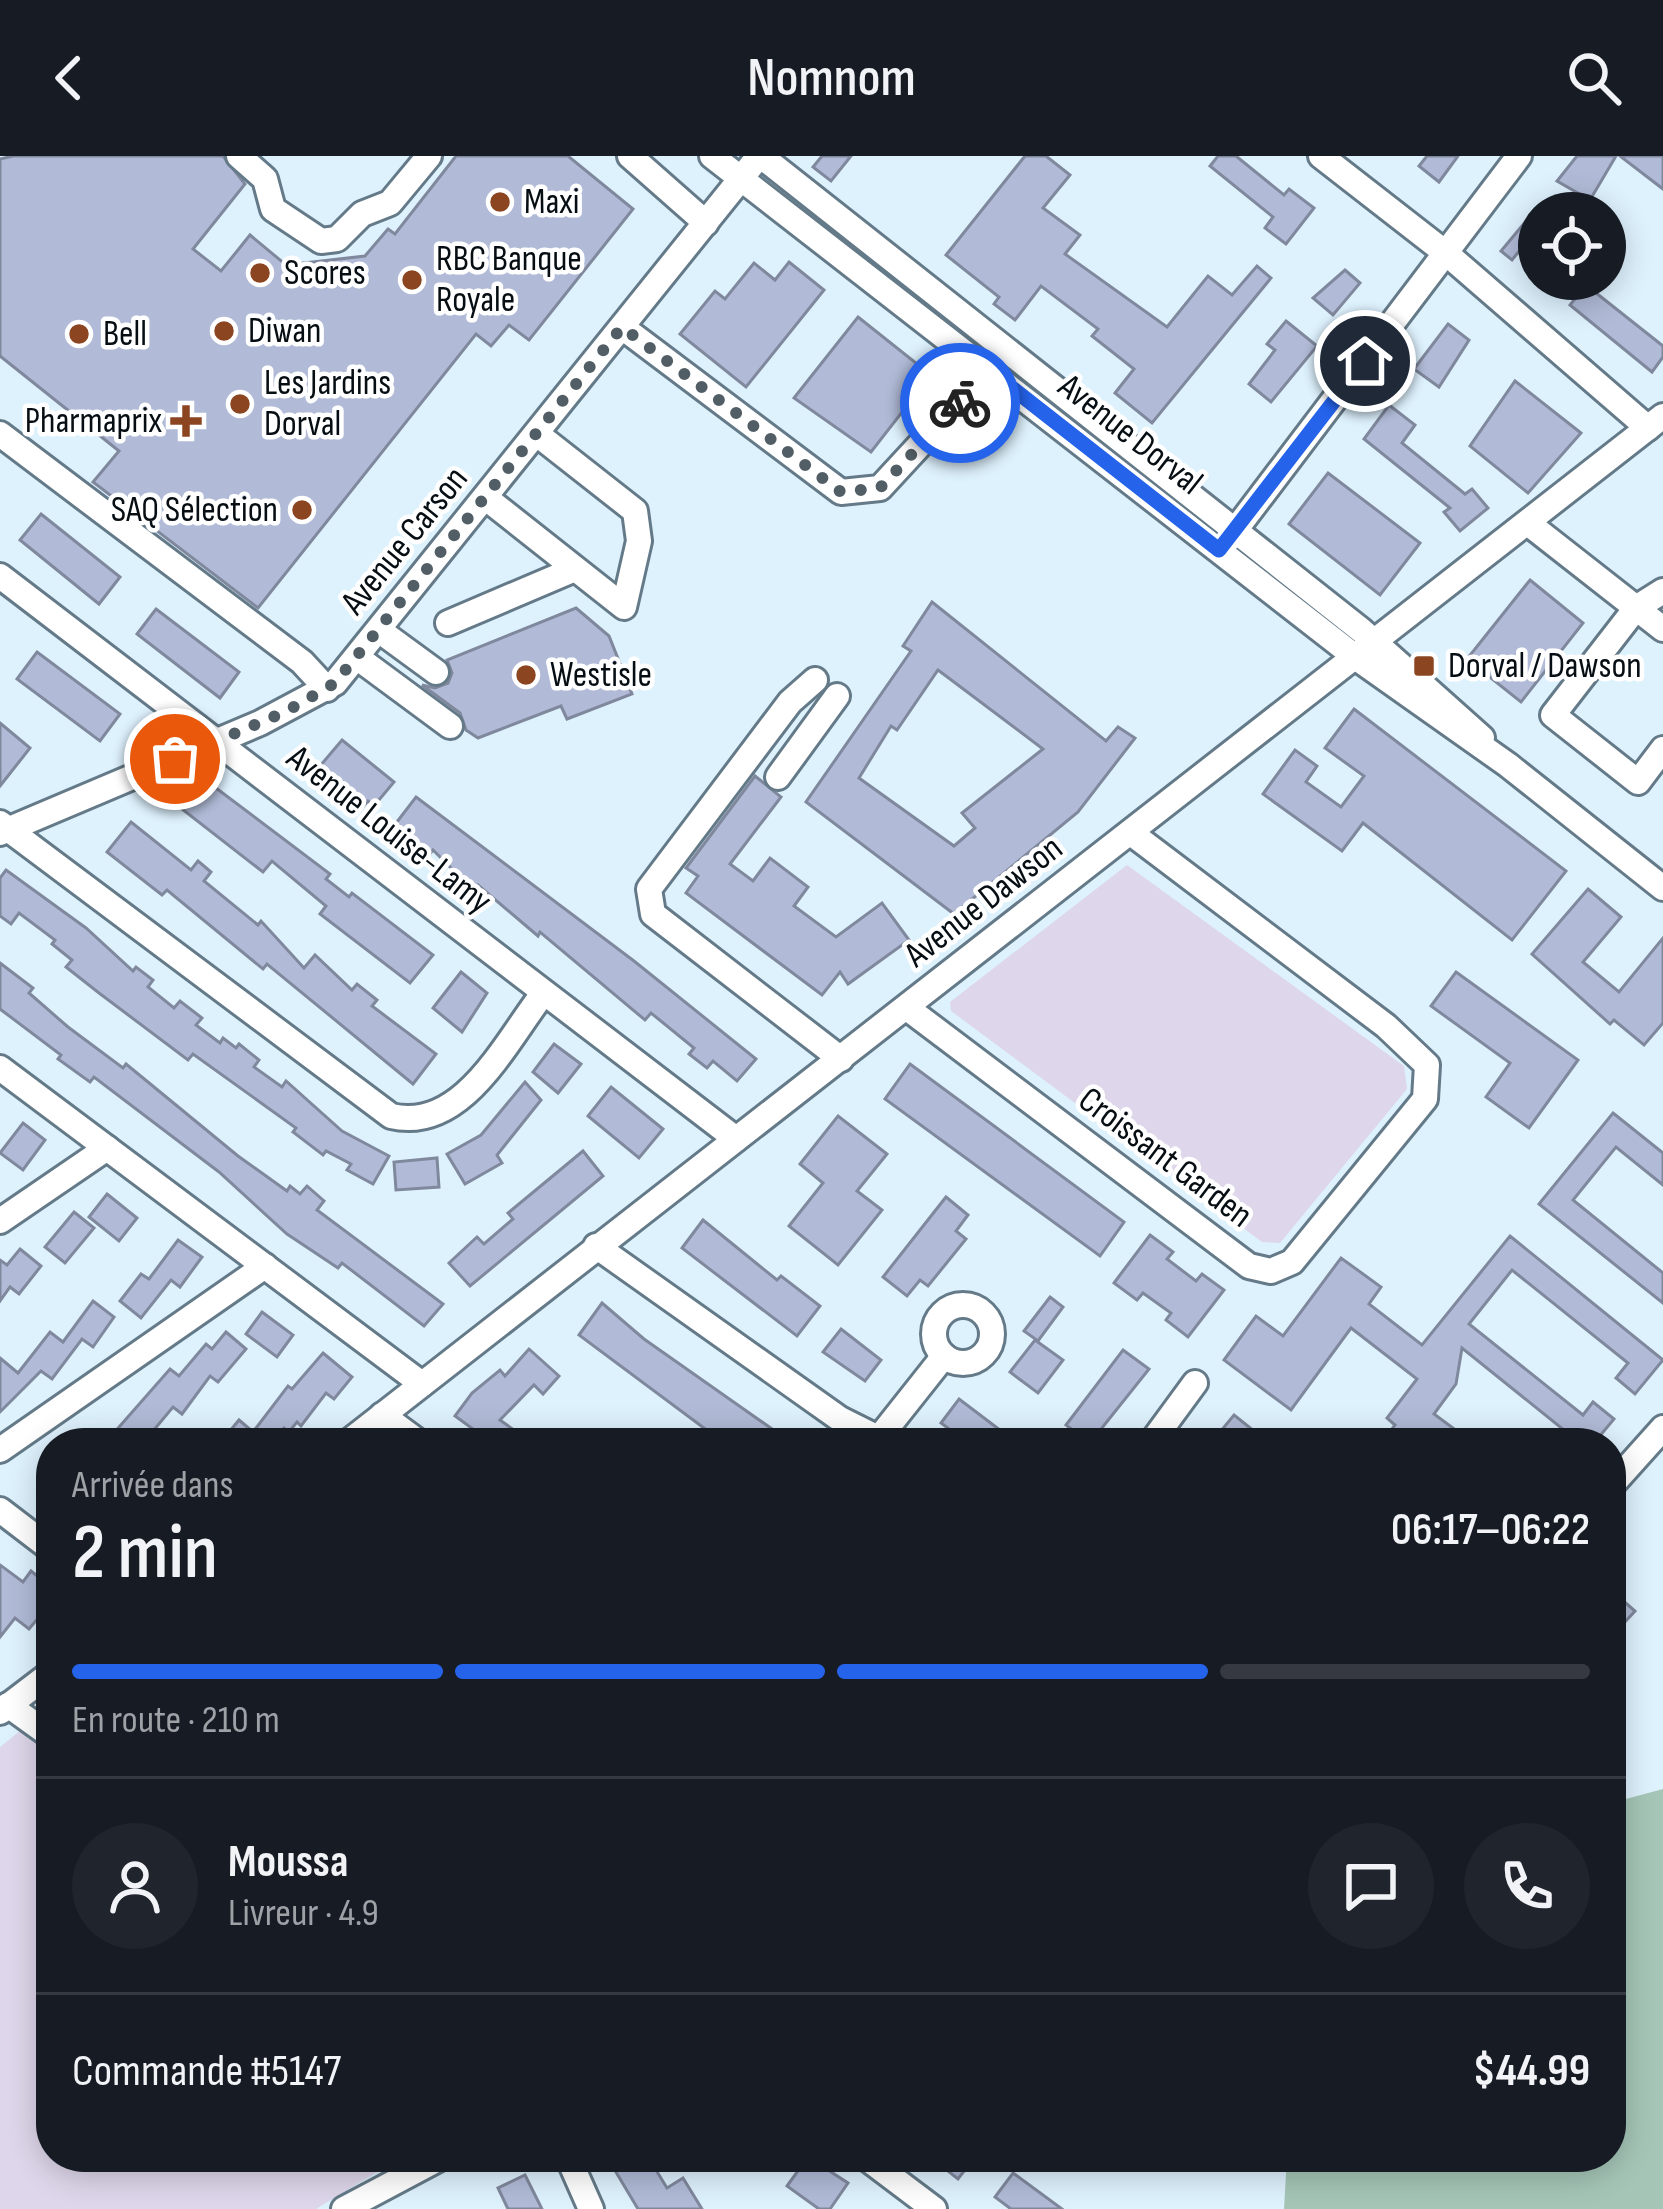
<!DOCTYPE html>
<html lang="fr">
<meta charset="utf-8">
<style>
body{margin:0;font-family:"Sofia Sans Condensed",sans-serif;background:#20242c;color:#f1f3f6;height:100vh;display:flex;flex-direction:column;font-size:45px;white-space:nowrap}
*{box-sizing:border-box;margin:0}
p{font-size:39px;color:#9ea1a6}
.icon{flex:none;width:66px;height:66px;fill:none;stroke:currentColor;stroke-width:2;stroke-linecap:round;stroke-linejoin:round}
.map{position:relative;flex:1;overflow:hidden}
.details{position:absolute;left:36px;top:1272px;width:1590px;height:744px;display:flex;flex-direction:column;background:#171b24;border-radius:48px;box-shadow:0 6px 30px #0003}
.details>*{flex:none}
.tools{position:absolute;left:1518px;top:36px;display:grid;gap:24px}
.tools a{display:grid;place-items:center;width:108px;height:108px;border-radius:50%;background:#171b24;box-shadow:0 6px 30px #0003;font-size:60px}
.pin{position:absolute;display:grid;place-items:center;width:102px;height:102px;color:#fff;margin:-51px;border:6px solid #fff;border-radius:50%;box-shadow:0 3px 12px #0007}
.courier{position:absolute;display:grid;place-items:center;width:120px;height:120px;margin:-60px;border:9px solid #2563eb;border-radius:50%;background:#fff;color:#222;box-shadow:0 3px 15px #0007}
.headline em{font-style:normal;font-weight:600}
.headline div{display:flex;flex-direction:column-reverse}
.headline{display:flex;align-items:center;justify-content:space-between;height:204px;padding:0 36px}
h1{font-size:78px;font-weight:600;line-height:90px}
.bar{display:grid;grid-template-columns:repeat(4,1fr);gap:18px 12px;align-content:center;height:144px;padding:0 36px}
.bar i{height:15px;border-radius:9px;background:#363941}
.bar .on{background:#2563eb}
.bar p{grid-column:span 4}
.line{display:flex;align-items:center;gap:30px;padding:0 36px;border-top:3px solid #363941}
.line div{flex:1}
.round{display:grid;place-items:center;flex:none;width:126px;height:126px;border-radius:63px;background:#20242c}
header{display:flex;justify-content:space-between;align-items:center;height:156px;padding:0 36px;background:#171b24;font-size:54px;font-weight:600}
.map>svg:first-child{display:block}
.green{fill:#ded6ea}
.water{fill:#a5c6b7}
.building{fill:#b1bbd7;stroke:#80889d;stroke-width:3;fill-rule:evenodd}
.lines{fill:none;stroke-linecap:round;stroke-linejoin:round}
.minor-casing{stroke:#647a88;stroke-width:30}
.minor{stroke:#fff;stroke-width:24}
.done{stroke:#525e65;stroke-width:12;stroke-dasharray:0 21.6}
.route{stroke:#2563eb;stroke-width:15}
.poi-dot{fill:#8b4520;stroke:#fff;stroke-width:4.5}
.labels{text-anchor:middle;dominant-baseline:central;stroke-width:9;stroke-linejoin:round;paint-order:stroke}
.poi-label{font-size:36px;fill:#060e13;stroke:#fff;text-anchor:start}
.street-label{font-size:36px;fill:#060e13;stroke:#fff}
</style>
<header><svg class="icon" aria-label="back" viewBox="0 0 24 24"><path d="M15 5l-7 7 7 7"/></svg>Nomnom<svg class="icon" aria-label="search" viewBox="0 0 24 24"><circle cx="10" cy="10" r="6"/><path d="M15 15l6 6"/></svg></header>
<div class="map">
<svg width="1663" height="2053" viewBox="0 0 1663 2053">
<rect width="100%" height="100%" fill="#def2fe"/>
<g class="green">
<path d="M776,34L853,86L1192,356L1190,358Z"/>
<path d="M1127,709L1404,910L1407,933L1280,1087L1262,1086L951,855L950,846Z"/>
<path d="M51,1550V2001H402L316,2053H0V1591Z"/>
</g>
<path class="water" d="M1663,1633V2053H1284L1287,2001H1611V1647Z"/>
<g class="building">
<path d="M13,0H223L245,28L193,93L221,115L250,79L286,109L365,100L388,73L395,78L456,0H568L633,53L529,184L509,169L491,190L476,178L258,452L93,326L119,295L0,200V3Z"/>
<path d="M822,0H851L831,25L813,11Z"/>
<path d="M1025,0H1046L1070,19L1043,52L1080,79L1065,98L1167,171L1208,120L1232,139L1257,110L1271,122L1152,267L1115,237L1134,213L1092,180L1098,173L1041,130L1015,164L994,148L999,141L946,99Z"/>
<path d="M1218,0H1236L1284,39L1289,33L1314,52L1286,88L1265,72L1273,61L1210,10Z"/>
<path d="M1427,0H1458L1439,26L1419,10Z"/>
<path d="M1577,0H1616L1590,44L1557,25Z"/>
<path d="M1620,0H1663V33Z"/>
<path d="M1527,64L1539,74V90L1529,102L1520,94L1512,104L1501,95Z"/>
<path d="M789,106L824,134L746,231L680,178L715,135L725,143L754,107L775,124Z"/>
<path d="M1345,114L1360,127L1333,159L1313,142Z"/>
<path d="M1586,129L1663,190V201L1652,216L1570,149Z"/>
<path d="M858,161L931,219L871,296L794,242Z"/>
<path d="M1286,165L1317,190L1271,246L1249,228L1275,194L1267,188Z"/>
<path d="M1448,168L1469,184L1439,231L1414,213Z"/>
<path d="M1515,225L1581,277L1528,337L1470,290Z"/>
<path d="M1389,249L1415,269L1402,287L1465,338L1472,333L1488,352L1460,375L1444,356L1450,352L1364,283Z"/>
<path d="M1328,317L1420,387L1380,439L1289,368Z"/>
<path d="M41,358L120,421L99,448L20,384Z"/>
<path d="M1530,424L1583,467L1521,546L1467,503Z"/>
<path d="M932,446L1106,585L1118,571L1135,582L1078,656L954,758L806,646L911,495L903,490ZM938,514L1043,593L962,657L975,672L954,690L859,622L891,570L897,574Z"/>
<path d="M576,452L609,480L632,538L567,563L561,550L478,582L466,574L460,557L422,529L435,532L448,527L452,517L447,504Z"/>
<path d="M156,453L239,516L220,542L137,478Z"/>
<path d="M37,496L120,558L100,585L17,523Z"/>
<path d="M1354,553L1566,715L1512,784L1363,667L1342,695L1263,638L1295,594L1317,610L1306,626L1341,651L1364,620L1325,592Z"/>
<path d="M0,567L30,592L0,630Z"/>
<path d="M342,584L394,626L374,650L368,645L363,651L341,634L320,610Z"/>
<path d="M755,620L781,641L730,708L753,725L770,702L808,731L794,750L836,781L882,747L909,784L848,828L840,816L822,839L686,737L698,720L686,712Z"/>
<path d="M212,629L330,718L326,723L349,741L352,737L433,799L410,827L320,758L326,750L272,705L263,716L182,653L197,634L204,639Z"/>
<path d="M416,641L634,805L756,903L737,925L713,905L707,912L689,898L694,892L651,857L645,864L540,776L538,780L478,729L473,734L433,694L429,699L393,671Z"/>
<path d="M131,666L191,714L198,705L211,716L204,725L258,769L261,765L304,812L315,799L352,834L357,828L377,844L372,850L436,898L413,928L267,808L263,813L167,734L162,739L107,696Z"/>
<path d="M6,714L86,772L133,815L136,811L153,824L148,831L174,852L180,845L202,862L196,869L220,887L223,882L236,892L239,888L259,904L254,911L282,931L286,925L342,975L389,1000L373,1028L347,1014L351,1008L326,995L323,999L293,976L296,972L193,898L188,904L99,837L66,811L72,804L52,788L55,784L19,757L11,768L0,760V722Z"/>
<path d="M1588,733L1621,761L1583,806L1619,836L1663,782V867L1644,889L1614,864L1610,868L1532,798Z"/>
<path d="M0,807L33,832L29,837L68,871L123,912L126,908L238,1000L287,1035L290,1030L300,1038L307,1030L324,1045L317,1054L443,1148L424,1170L342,1107L338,1112L287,1078L219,1016L94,921L90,926L58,903L61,899L0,853Z"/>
<path d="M461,816L487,837L462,876L433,852Z"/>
<path d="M1456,816L1578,904L1529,972L1486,941L1510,907L1431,850Z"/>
<path d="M554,888L581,908L558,937L533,916Z"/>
<path d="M910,908L1124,1066L1100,1100L885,943Z"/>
<path d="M525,926L541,944L497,999L502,1007L465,1028L447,998L481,979Z"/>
<path d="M611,931L663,973L639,1002L588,960Z"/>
<path d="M1613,957L1663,997V1029L1616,991L1573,1044L1663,1117V1147L1539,1048Z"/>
<path d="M838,960L887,998L857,1035L882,1054L838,1109L789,1070L823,1027L800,1008Z"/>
<path d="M23,967L45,984L23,1014L0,997Z"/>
<path d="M583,995L603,1020L470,1130L449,1107L477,1081L484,1088L513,1063L508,1057Z"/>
<path d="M437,1002L439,1031L396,1034L394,1006Z"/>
<path d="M107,1038L137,1062L119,1085L89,1061Z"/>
<path d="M946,1041L968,1059L956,1075L966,1083L928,1130L920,1124L907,1140L883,1121Z"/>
<path d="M74,1056L94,1072L65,1107L45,1091Z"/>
<path d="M703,1064L777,1124L781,1120L820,1150L797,1180L682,1092Z"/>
<path d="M1150,1079L1173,1096L1167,1103L1196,1125L1202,1118L1224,1134L1188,1181L1166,1164L1171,1157L1143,1137L1137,1144L1114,1127Z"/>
<path d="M1510,1080L1663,1204L1635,1238L1616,1222L1628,1207L1512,1114L1469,1168L1583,1259L1593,1246L1614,1263L1594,1287H1580L1462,1192L1456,1228L1434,1258L1473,1287H1403L1389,1277L1395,1269L1387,1262L1417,1223L1351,1172L1291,1254L1224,1204L1256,1160L1283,1180L1341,1102L1381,1131L1369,1148L1422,1189Z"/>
<path d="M178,1084L202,1101L180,1131L171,1124L141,1162L120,1145L141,1118L149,1123Z"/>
<path d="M20,1093L41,1110L19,1138L10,1131L0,1145V1104L7,1109Z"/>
<path d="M1050,1141L1063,1151L1038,1185L1024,1175Z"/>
<path d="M93,1145L114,1161L93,1191L82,1183L52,1223L41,1215L0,1256V1202L18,1217L50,1176L63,1186Z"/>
<path d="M602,1147L644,1183L792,1287H724L579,1179Z"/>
<path d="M262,1156L293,1179L277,1201L246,1178Z"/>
<path d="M841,1173L881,1204L865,1225L823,1196Z"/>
<path d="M226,1176L246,1193L218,1226L210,1220L182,1258L173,1251L143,1287H105L170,1213L179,1220L206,1188L212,1193Z"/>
<path d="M1035,1184L1063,1204L1038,1237L1010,1216Z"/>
<path d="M529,1193L559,1220L543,1238L534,1229L500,1264L532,1287H492L455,1260L472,1237L500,1214L505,1220Z"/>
<path d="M1123,1194L1149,1213L1090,1287L1066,1269Z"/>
<path d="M323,1197L352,1221L334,1243L326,1237L301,1270L297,1266L289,1276L284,1272L270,1287H220L239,1264L253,1276L288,1230L292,1233Z"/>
<path d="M959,1243L1000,1274L990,1287H968L941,1267Z"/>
<path d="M1234,1259L1269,1287H1211Z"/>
<path d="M0,1409L23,1426L31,1415L51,1431L40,1449L45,1454L29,1473L15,1462L0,1481Z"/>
<path d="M1611,1434L1635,1455L1611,1481Z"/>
<path d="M607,2001H648L667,2032L683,2022L702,2053H638Z"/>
<path d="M808,2001L848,2027L830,2053H819L787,2030Z"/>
<path d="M930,2001H975L958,2023Z"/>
<path d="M1013,2017L1062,2053H1011L995,2041Z"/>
<path d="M525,2019L542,2053H508L498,2032Z"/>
</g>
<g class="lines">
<g class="minor-casing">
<g id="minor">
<path d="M239,0L265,23L273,53L321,85L337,83L362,58L390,47L429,0"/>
<path d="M630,0L706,67"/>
<path d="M712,0L1358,503L1508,609L1663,732"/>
<path d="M761,0L1361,474L1482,582"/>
<path d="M1321,0L1447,98L1648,272"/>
<path d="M622,171L841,336L880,332L989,214"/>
<path d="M0,278L302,506L327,533"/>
<path d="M486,342L624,451L639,385L635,355L537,278"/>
<path d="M1529,368L1663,473"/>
<path d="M1227,385L1519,0"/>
<path d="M0,420L736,983"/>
<path d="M1663,435L1636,452L1553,559L1638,626L1663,593"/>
<path d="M448,467L575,413"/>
<path d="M380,475L436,516"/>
<path d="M358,502L450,570"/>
<path d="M815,524L790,546L649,733L653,758L841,903"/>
<path d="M778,621L837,540"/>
<path d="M0,667L391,960C462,977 505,887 542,839"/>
<path d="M0,677L260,567L335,527L759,0"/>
<path d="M907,852L1249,1110L1271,1115L1292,1106L1425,943L1427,909L1386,870L1131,677"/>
<path d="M0,912L422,1228"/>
<path d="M0,1065L107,992"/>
<path d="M596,1090L840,1263L888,1287"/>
<circle cx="963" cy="1178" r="29"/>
<path d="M382,1259L420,1287"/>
<path d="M879,1282L944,1200"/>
<path d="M347,1287L1663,260"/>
<path d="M1151,1287L1195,1227"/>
<path d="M0,1294L265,1110"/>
<path d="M1611,1330L1663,1272"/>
<path d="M0,1354L51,1393"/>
<path d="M8,1549L51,1580"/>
<path d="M0,1556L51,1517"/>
<path d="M568,2001L591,2053"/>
<path d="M865,2001L934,2053"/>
<path d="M344,2053L442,2001"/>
</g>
</g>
<use href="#minor" class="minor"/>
</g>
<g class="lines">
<path class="done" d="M175,603L287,555L335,527L622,171L841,336L880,332L960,247"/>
<path class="route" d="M960,247L989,214L1219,394L1365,205"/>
</g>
<g class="poi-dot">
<circle cx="500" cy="46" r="12"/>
<circle cx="260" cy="117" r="12"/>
<circle cx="412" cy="124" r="12"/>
<circle cx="224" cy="175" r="12"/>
<circle cx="79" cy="178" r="12"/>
<circle cx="240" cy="248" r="12"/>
<path d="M180 247h12v12h12v12h-12v12h-12v-12h-12v-12h12z"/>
<circle cx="302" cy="354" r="12"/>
<rect x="1412" y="498" width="24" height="24" rx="6"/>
<circle cx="526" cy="519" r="12"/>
</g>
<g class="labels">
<g class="poi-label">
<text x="524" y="46">Maxi</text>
<text x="436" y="103">RBC Banque<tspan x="436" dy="41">Royale</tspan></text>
<text x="284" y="117">Scores</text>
<text x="248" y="175">Diwan</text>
<text x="103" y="178">Bell</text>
<text x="264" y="227">Les Jardins<tspan x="264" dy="41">Dorval</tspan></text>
<text x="162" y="265" text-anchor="end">Pharmaprix</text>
<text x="278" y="354" text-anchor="end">SAQ Sélection</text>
<text x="1448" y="510">Dorval / Dawson</text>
<text x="550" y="519">Westisle</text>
</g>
<g class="street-label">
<text transform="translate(1130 279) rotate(38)">Avenue Dorval</text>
<text transform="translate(405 385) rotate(-51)">Avenue Carson</text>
<text transform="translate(389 674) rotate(38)">Avenue Louise-Lamy</text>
<text transform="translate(984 746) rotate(-38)">Avenue Dawson</text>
<text transform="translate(1165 1002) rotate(37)">Croissant Garden</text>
</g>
</g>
</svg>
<div class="tools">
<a><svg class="icon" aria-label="locate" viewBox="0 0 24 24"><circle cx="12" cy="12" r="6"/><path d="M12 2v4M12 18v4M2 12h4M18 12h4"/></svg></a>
</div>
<div class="pin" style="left:175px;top:603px;background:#ea580c"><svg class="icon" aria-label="bag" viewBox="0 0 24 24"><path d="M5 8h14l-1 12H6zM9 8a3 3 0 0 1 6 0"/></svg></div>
<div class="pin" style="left:1365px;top:205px;background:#1f2937"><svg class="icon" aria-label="home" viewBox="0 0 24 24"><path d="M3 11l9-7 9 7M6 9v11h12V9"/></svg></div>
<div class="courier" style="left:960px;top:247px"><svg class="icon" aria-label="bike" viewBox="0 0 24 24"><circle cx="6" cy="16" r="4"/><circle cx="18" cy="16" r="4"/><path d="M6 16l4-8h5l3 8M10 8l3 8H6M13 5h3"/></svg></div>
<section class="details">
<div class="headline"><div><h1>2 min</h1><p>Arrivée dans</p></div><em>06:17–06:22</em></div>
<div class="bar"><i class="on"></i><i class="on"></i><i class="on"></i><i></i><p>En route · 210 m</p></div>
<div class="line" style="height:216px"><a class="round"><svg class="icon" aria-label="person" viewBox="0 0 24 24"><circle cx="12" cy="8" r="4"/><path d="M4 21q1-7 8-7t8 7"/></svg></a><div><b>Moussa</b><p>Livreur · 4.9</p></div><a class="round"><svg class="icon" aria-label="chat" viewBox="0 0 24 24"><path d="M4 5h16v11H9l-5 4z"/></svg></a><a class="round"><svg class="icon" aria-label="phone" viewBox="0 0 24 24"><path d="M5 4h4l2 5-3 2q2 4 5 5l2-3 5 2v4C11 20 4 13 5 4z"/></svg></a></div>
<div class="line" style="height:156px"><div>Commande #5147</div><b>$44.99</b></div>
</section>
</div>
